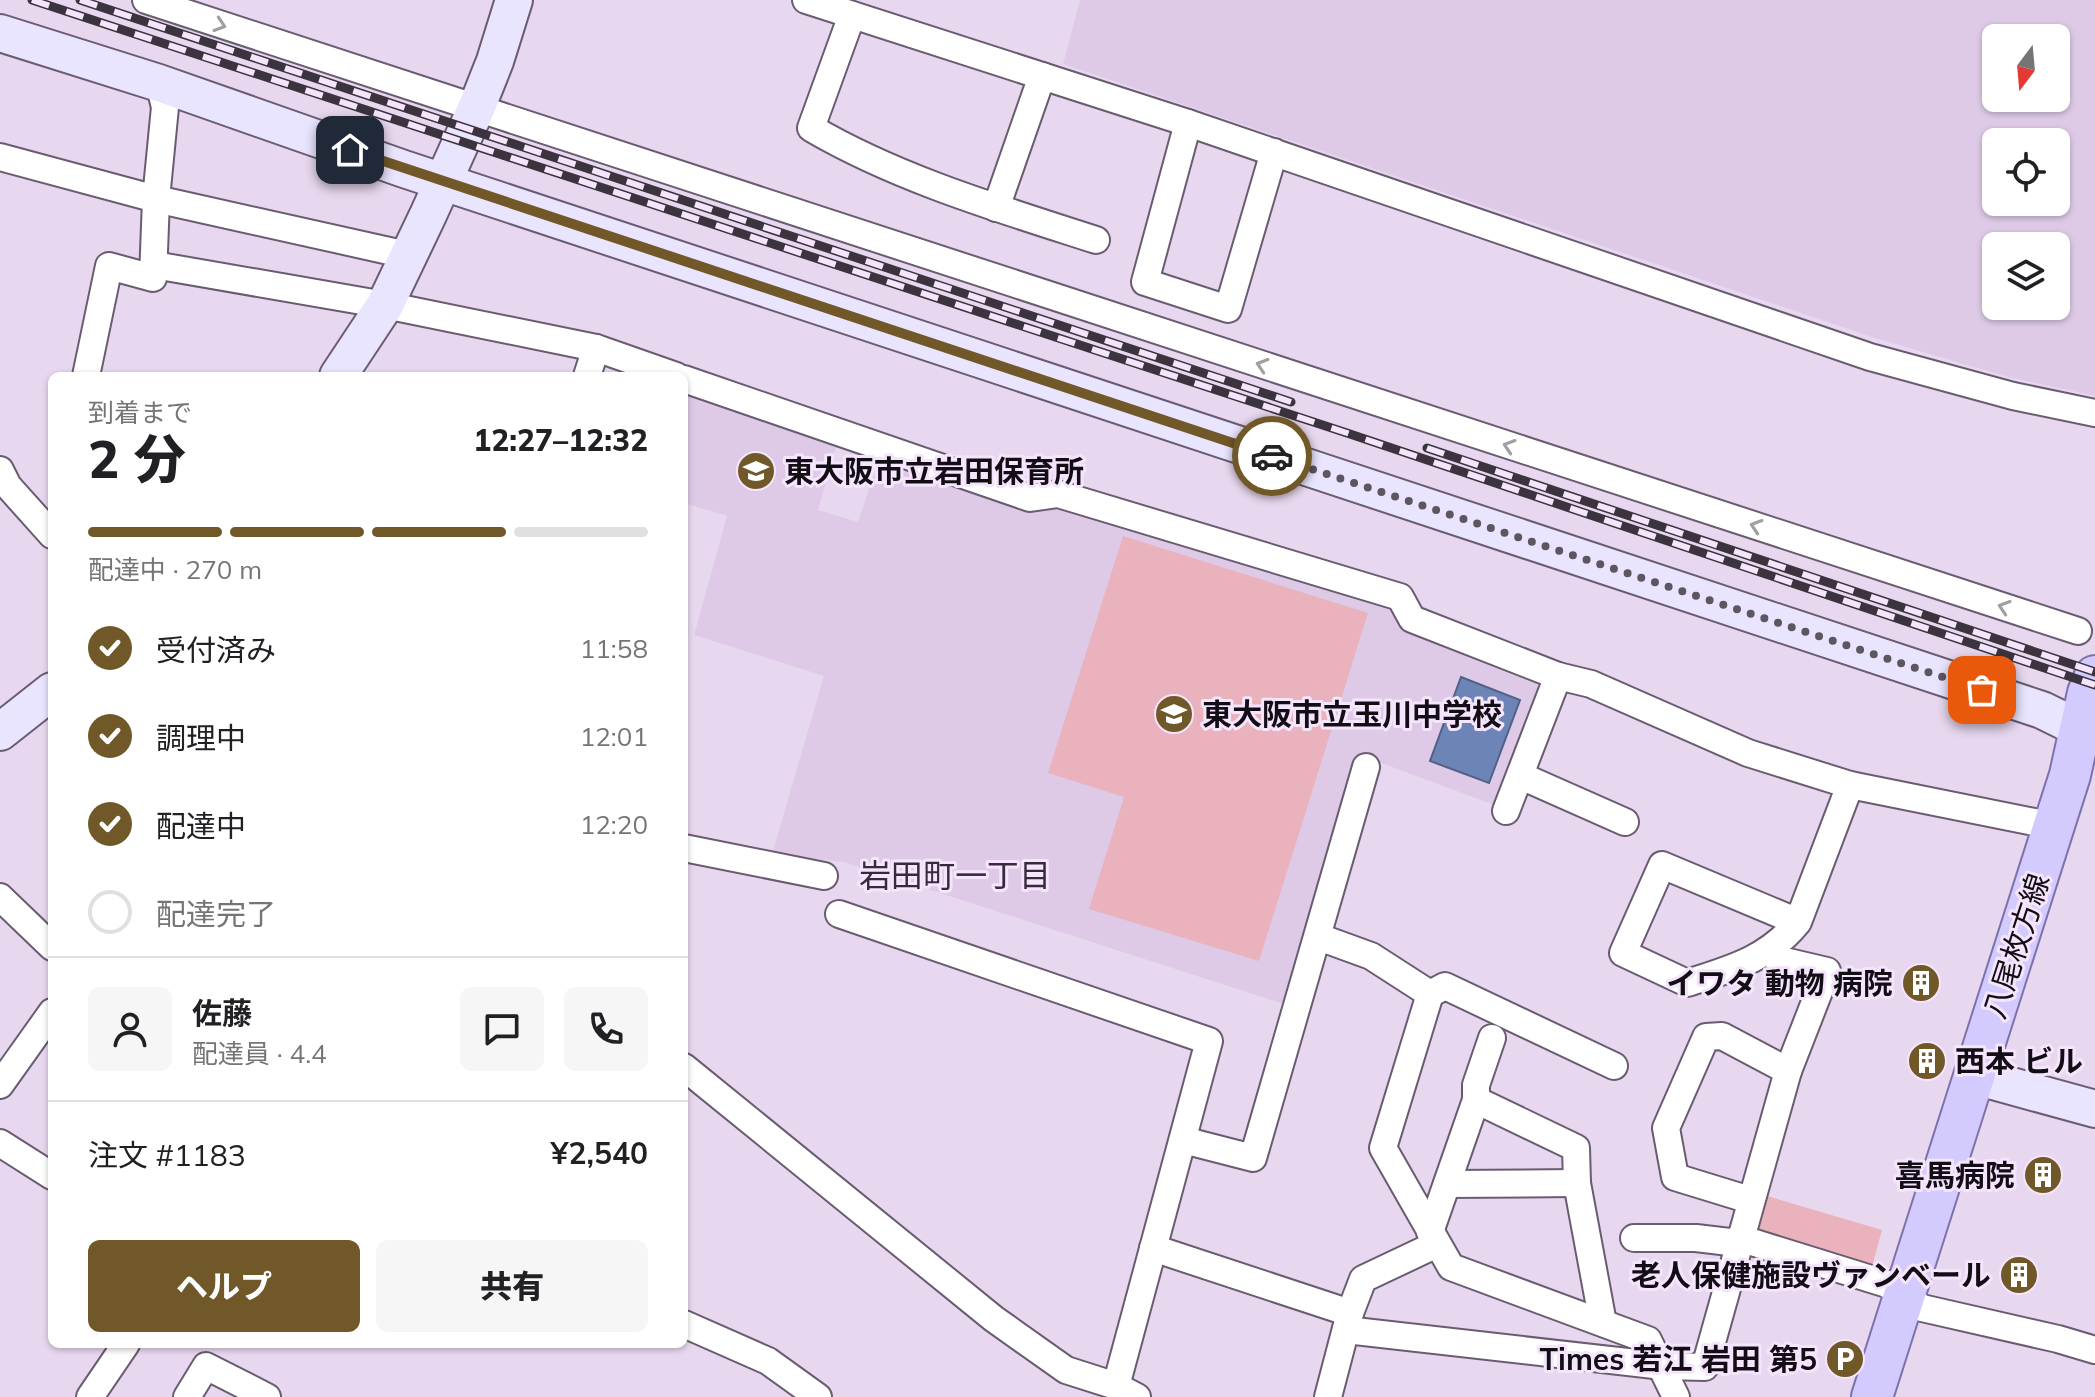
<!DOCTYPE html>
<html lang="ja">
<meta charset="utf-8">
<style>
body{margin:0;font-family:Mulish,"Noto Sans JP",sans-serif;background:#f6f6f6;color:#202124;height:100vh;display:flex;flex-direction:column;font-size:30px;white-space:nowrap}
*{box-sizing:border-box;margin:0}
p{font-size:26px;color:#757577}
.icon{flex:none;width:44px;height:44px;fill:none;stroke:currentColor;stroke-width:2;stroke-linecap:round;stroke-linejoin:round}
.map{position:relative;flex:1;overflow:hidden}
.drawer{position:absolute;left:48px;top:372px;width:640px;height:976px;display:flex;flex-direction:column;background:#fff;border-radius:12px;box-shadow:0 2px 6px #0004}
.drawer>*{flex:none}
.needle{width:52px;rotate:196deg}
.tools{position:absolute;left:1982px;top:24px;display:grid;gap:16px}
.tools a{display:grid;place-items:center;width:88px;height:88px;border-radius:12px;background:#fff;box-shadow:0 2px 6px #0004;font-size:40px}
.pin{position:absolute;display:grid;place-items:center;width:68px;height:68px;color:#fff;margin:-34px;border-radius:16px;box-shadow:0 4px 12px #0006}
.courier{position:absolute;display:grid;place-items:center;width:80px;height:80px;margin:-40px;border:6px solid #715829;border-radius:50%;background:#fff;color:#222;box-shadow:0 2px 10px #0007}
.headline em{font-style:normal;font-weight:800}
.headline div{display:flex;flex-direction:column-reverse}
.headline{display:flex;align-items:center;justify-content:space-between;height:136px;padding:0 40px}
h1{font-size:52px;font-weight:800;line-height:60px}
.bar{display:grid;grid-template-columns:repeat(4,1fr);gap:12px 8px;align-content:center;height:96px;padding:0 40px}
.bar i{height:10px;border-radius:6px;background:#e0e0e0}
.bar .current{background:#715829}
.bar p{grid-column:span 4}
.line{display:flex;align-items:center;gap:20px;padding:0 40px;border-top:2px solid #e0e0e0}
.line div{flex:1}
.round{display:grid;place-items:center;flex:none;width:84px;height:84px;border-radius:12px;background:#f6f6f6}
ol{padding:0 40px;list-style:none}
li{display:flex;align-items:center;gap:24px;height:88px}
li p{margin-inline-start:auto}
li .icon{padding:8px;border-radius:50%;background:#715829;color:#fff;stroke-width:4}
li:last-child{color:#757577}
li i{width:44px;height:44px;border:4px solid #e0e0e0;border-radius:50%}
.cta{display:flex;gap:16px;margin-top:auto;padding:16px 40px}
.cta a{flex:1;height:92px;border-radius:12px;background:#715829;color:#fff;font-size:32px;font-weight:800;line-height:92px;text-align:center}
.cta a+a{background:#f6f6f6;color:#202124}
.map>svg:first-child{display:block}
.built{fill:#decae7;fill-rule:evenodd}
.green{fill:#e9b2bd}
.water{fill:#6d84b6;stroke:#526186;stroke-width:2}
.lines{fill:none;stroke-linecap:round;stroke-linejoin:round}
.street-casing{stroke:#6a5c70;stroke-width:30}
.secondary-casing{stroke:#6a5c70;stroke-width:40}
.primary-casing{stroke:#7d73ac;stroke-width:44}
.street{stroke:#fff;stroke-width:26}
.secondary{stroke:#e9e5fe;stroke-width:36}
.primary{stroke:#d3cbfe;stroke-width:40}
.rail-casing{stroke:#3b343e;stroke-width:9}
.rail{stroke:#f5e5fc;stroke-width:6;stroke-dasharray:18;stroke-linecap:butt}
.oneway{stroke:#a19fa1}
.done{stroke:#5e5561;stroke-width:8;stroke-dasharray:0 14.4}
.route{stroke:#715829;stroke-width:10}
.labels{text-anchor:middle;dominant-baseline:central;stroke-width:6;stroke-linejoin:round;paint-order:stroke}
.poi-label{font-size:30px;font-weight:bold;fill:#130e15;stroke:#f5e5fc;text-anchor:end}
.street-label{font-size:30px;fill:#130e15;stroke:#f5e5fc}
.neighbourhood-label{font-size:32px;fill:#372a3c;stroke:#f5e5fc}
</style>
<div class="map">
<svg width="2095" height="1397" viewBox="0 0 2095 1397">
<rect width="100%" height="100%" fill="#e8d8ef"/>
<g class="built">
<path d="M1080,0H2095V396L2008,377L1875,338L1063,64ZM2056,38V98H1996V38ZM2056,142V202H1996V142ZM1996,246H2056V306H1996Z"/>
<path d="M684,390L838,440L818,510L858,522L881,454L905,461L924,477L1027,510L1058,503L1395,602L1548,678L1502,808L1376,761L1365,751L1314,926L1304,934L1287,1005L844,862L772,854L824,676L694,635L727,516L684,503Z"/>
</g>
<g class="green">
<path d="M1123,536L1368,613L1259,961L1089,909L1124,797L1048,773Z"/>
<path d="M1757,1193L1882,1230L1871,1270L1746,1233Z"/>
</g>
<path class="water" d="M1461,677L1520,700L1489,783L1430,761Z"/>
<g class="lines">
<g class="street-casing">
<g id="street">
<path d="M146,0L2078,631"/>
<path d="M806,0L1188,123L1870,357L2013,396L2095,413"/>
<path d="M852,15L811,128C898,179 1000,209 1096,240"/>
<path d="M1188,123L1145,282L1228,309L1274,152"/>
<path d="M0,157L156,199L407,255"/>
<path d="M996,208L1042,76"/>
<path d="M154,265L385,305L596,348L676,376"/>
<path d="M86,376L109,266L153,278L156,199L165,107L159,83"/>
<path d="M587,376L596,348"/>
<path d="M684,379L1030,498L1058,494L1400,597L1412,619L1558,676L1591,684L1748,753L1850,785"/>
<path d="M0,470L8,486L52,535"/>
<path d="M1521,776L1625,822"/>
<path d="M1506,811L1558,676"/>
<path d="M684,848L824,876"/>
<path d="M0,897L52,947"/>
<path d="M839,914L1209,1041L1116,1386"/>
<path d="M1798,922L1662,865L1623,953L1687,983C1731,969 1768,959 1798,922L1850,785L2054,826"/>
<path d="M1327,940L1371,956L1430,994L1383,1148L1451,1267L1648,1340L1676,1397"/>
<path d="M1767,951L1780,960L1827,971L1788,1071"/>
<path d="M1430,994L1445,986L1614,1066"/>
<path d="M684,1067L994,1319L1066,1370L1116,1386L1137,1397"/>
<path d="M0,1085L52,1012"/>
<path d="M1476,1100L1576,1148L1577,1183L1603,1323"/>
<path d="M1183,1140L1253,1158L1366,767"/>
<path d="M0,1143L52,1176"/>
<path d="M1447,1184L1577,1183"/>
<path d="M1430,1232L1476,1100V1085L1492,1038"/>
<path d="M1634,1238H1696L1738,1243"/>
<path d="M1739,1238L1887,1284L1922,1308L2058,1339L2095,1350"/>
<path d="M1153,1248L1350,1313"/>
<path d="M684,1324L768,1361L818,1397"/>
<path d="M1346,1330L1663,1366L1705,1367L1788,1071L1722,1036L1706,1037L1666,1128L1675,1177L1750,1200"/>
<path d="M90,1397L126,1344"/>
<path d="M187,1397L206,1366L267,1397"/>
<path d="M1328,1397L1350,1313L1363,1279L1437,1244"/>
</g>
</g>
<g class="secondary-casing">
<g id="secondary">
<path d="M0,33L159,83L404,169L2042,710L2095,736"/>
<path d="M338,376L385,305L428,215L476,109L495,61L514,0"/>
<path d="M0,732L52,691"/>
<path d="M1975,1076L2095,1109"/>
</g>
</g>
<g class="primary-casing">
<path id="primary" d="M1872,1397L2070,775L2088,693L2095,676"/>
</g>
<use href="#street" class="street"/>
<use href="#secondary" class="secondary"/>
<use href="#primary" class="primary"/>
<g class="rail-casing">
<g id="rail">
<path d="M32,0L1350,434L2095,685"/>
<path d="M80,0L1291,402"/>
<path d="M1427,448L2095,672"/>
</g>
</g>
<use href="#rail" class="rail"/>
</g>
<defs><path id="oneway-chevron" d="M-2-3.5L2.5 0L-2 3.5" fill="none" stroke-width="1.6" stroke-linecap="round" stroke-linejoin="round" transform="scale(2)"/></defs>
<g class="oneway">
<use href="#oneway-chevron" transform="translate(220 25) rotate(18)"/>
<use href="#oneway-chevron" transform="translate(1262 365) rotate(-162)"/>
<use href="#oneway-chevron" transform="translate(1509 446) rotate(-162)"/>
<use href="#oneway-chevron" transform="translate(1756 526) rotate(-162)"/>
<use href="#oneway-chevron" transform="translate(2004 607) rotate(-162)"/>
</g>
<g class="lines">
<path class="done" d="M1272,456L1982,690"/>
<path class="route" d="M350,150L1272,456"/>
</g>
<defs>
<g id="school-disc" transform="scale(2)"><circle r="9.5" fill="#715829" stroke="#f5e5fc"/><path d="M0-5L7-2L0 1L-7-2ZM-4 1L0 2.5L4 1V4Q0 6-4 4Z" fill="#fff"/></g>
<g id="building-disc" transform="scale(2)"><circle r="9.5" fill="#715829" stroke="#f5e5fc"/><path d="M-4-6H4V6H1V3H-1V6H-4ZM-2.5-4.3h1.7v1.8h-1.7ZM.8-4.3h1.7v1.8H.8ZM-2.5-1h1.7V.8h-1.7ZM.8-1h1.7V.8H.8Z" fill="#fff"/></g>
<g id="parking-disc" transform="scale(2)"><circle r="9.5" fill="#715829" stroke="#f5e5fc"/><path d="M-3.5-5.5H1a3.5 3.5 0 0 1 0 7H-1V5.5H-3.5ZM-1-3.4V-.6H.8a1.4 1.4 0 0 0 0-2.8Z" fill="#fff"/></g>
</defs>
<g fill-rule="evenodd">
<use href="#school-disc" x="756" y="471"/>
<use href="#school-disc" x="1174" y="714"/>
<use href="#building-disc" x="1921" y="983"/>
<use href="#building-disc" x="1927" y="1061"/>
<use href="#building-disc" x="2043" y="1175"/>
<use href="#building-disc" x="2019" y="1275"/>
<use href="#parking-disc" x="1845" y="1359"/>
</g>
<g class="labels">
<g class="poi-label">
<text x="784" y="471" text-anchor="start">東大阪市立岩田保育所</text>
<text x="1202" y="714" text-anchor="start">東大阪市立玉川中学校</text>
<text x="1893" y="983">イワタ 動物 病院</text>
<text x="1955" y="1061" text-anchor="start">西本 ビル</text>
<text x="2015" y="1175">喜馬病院</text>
<text x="1991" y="1275">老人保健施設ヴァンベール</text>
<text x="1817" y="1359">Times 若江 岩田 第5</text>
</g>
<g class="street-label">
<text transform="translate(2016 946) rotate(-72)">八尾枚方線</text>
</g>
<g class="neighbourhood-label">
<text x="955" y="875">岩田町一丁目</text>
</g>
</g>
</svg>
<div class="tools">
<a><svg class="needle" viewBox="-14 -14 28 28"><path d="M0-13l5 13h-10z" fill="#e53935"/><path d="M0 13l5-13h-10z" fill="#757577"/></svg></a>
<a><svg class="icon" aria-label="locate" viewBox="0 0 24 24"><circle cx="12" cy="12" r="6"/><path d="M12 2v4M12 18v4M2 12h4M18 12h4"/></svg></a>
<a><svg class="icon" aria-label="layers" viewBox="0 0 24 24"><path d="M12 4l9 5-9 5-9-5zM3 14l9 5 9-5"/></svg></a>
</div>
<div class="pin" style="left:1982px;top:690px;background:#ea580c"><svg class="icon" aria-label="bag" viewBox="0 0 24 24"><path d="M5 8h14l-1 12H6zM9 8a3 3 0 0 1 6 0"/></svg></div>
<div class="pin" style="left:350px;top:150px;background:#1f2937"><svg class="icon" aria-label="home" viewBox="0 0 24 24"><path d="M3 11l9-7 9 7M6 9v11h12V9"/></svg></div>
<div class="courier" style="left:1272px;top:456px"><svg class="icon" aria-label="car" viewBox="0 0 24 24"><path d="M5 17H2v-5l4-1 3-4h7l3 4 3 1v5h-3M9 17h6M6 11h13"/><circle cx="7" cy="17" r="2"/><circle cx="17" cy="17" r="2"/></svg></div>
<section class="drawer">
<div class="headline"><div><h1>2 分</h1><p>到着まで</p></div><em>12:27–12:32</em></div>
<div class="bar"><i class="current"></i><i class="current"></i><i class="current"></i><i></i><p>配達中 · 270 m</p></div>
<ol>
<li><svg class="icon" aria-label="check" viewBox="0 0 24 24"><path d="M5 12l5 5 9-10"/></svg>受付済み<p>11:58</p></li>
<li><svg class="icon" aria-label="check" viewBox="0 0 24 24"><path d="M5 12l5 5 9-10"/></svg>調理中<p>12:01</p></li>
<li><svg class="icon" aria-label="check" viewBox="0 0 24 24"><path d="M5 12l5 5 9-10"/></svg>配達中<p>12:20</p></li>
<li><i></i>配達完了</li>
</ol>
<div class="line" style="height:144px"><a class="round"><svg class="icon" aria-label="person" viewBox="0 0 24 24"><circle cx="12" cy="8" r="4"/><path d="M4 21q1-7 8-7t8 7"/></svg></a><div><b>佐藤</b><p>配達員 · 4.4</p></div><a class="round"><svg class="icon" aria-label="chat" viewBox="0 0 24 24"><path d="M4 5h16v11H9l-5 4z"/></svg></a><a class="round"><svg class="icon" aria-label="phone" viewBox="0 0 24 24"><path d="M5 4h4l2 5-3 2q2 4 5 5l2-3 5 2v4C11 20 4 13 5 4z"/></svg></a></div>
<div class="line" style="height:104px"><div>注文 #1183</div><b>¥2,540</b></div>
<div class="cta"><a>ヘルプ</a><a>共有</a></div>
</section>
</div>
